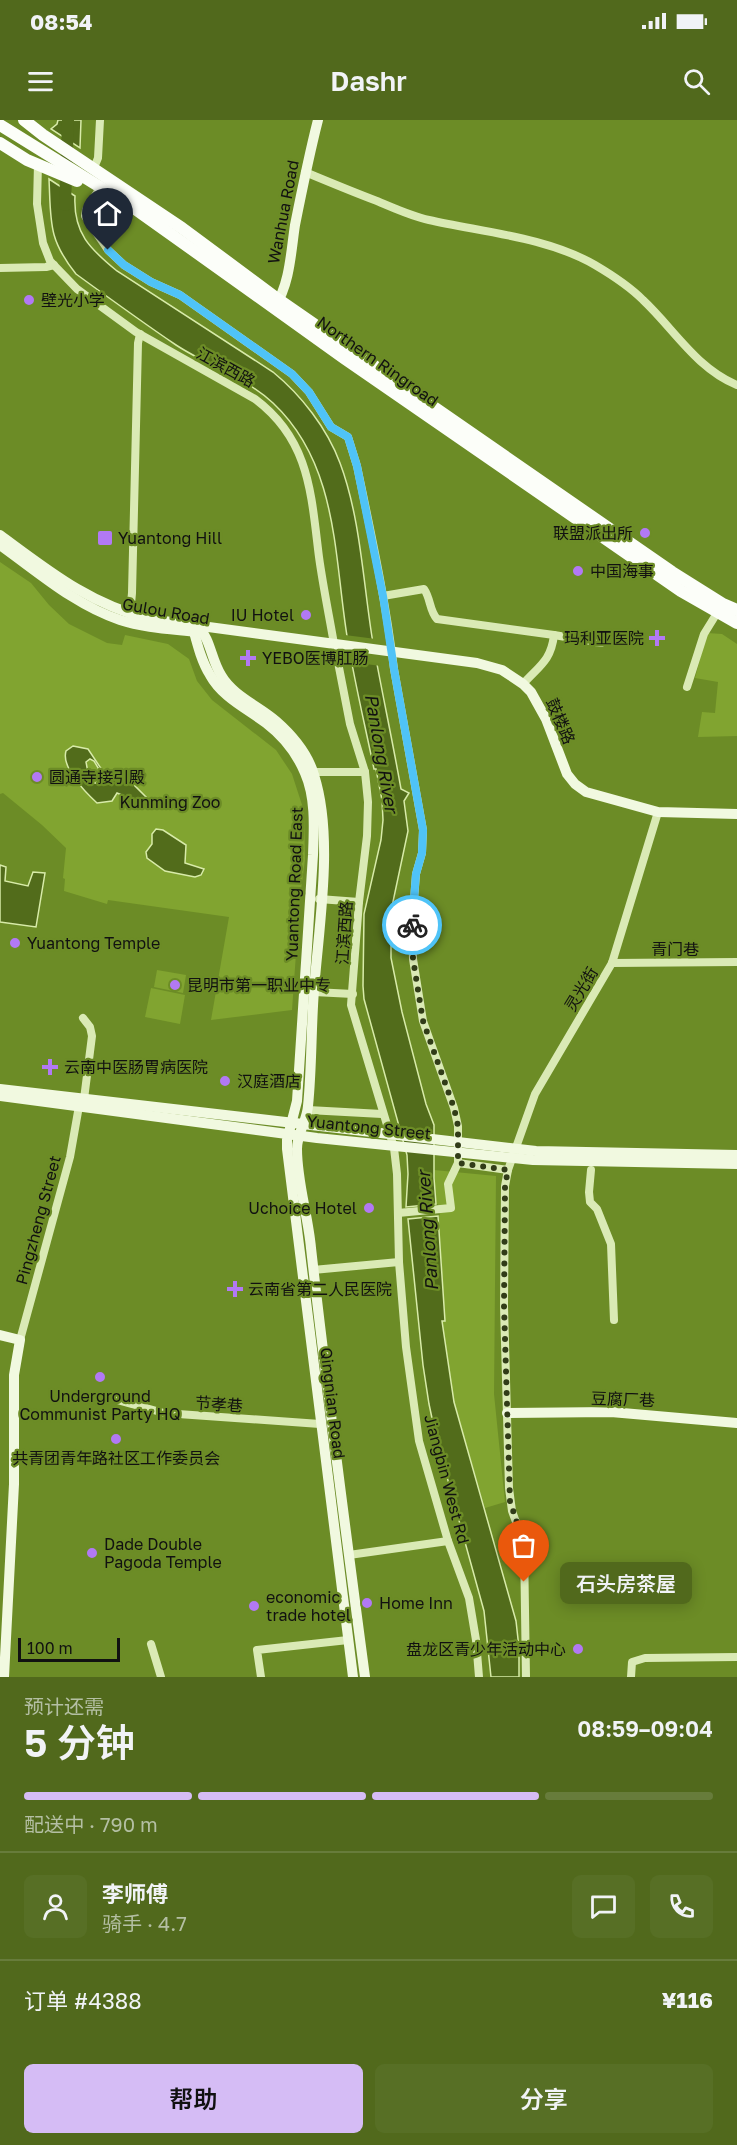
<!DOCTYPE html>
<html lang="zh">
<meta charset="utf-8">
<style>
body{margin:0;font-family:"Golos Text","Noto Sans SC",sans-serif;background:#576f25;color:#f1f3f6;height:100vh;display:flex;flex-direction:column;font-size:22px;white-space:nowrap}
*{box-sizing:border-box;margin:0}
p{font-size:20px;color:#b4bfa3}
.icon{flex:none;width:33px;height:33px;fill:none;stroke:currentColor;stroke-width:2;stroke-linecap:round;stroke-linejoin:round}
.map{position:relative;height:1557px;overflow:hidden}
.drawer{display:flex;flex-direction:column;background:#51691c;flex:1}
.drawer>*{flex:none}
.scale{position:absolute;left:18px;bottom:15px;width:102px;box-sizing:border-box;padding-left:6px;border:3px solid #111;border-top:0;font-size:16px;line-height:21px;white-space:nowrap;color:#111;-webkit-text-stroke:4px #6c8c26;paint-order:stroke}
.pin{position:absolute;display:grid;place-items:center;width:51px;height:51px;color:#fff;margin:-62px -26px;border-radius:50% 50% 50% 0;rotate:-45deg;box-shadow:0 0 6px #0007}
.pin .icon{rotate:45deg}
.courier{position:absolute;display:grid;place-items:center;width:60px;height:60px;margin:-30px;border:4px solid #4fc3f7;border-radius:50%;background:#fff;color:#222;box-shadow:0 2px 8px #0007}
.bubble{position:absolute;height:42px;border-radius:9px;background:#51691c;box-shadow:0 3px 15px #0003;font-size:20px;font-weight:600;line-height:42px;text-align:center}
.head em{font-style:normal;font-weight:600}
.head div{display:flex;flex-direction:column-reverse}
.head{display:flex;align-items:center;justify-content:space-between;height:102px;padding:0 24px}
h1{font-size:39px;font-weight:600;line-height:45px}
.bar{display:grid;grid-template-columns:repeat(4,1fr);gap:9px 6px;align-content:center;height:72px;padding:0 24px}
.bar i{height:8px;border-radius:4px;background:#677c3b}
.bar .active{background:#d5bcf5}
.bar p{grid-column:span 4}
.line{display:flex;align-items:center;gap:15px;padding:0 24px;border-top:2px solid #677c3b}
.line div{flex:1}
.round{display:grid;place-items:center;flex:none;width:63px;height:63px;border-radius:9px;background:#576f25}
.primary-button{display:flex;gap:12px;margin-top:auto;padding:12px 24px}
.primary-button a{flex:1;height:69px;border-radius:9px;background:#d5bcf5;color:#111;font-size:24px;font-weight:600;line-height:69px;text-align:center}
.primary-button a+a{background:#576f25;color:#f1f3f6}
.status{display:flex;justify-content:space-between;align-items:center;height:42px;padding:0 30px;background:#51691c;direction:ltr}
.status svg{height:16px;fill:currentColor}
header{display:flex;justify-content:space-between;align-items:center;height:78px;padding:0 24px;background:#51691c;font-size:27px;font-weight:600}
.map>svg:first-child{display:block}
.green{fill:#81a430}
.water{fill:#526c1b;stroke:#d8eba9;stroke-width:1.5;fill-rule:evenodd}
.pier{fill:#6c8c26}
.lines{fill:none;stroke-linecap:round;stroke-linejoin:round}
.river{stroke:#526c1b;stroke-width:12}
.street{stroke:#daeab5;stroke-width:8}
.secondary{stroke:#f1f9e0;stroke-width:10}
.primary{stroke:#fcfef9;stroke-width:12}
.done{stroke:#313c18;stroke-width:6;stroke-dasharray:0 10.8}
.route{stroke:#4fc3f7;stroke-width:8}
.poi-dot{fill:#b279f4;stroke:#6c8c26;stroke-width:2}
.labels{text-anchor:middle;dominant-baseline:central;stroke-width:4.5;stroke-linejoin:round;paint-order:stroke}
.street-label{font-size:16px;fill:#111;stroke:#6c8c26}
.poi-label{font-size:16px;fill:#111;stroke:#6c8c26;text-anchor:start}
.park-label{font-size:16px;fill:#111;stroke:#6c8c26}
.water-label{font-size:18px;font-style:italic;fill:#111;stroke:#6c8c26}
</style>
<div class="status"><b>08:54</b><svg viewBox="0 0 49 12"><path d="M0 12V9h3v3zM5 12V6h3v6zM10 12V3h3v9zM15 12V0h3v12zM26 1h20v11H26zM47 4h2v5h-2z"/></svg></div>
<header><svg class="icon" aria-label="menu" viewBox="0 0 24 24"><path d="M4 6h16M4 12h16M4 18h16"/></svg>Dashr<svg class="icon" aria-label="search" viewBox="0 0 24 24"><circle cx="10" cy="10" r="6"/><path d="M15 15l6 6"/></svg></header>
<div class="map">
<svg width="737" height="1557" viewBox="0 0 737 1557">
<rect width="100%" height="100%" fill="#6c8c26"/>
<g class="green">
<path d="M0,442L31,463L49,485L69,504L107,523L122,525L125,515L168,524L189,539L197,561L212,580L276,630L292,654L304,691L305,740L300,777L292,890L211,900L229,797L108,780L107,784L64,771L65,759L63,758L66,728L42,705L3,673L0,674Z"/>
<path d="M707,513L722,514L737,524V616L698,617L702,592L715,593L718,562L695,558Z"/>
<path d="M157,850L186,855L183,873L154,867Z"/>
<path d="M151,868L185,875L180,904L145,897Z"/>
<path d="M434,1050L496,1056L494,1274L505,1382L485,1388L454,1282L442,1201L445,1200L438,1096L440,1095L438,1084H436Z"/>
</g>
<g class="water">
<path d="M58,0H81L80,28L51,9L57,4Z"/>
<path d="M49,59L75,76C73,113 90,129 117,151L273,252C301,275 327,308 340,343C360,396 363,460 372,517C381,568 392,618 401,669L409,673L404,681L408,711L391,791V838L402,892L426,984L434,1005V1058L436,1084L406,1087L408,1054L407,1035L364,879L363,866L364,794L381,720L383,700L382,680L376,649H374C365,605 354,560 347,516C334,435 338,344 273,283C245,257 208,246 176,225C142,202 109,178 76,154C48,119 51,102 49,59Z"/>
<path d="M73,626L88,629L102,650L133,664L146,677L144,682L130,686L123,679L122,675L117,673L112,681L97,683C85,672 61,647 66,631ZM90,639L94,641L103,656L96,663H90L86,642Z"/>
<path d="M156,709L163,710L186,725L185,743L204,749L201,755L195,757L165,751L147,738L146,732L152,724V714Z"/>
<path d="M0,745L6,747L5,761L28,766L33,752L45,753L36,807L0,802Z"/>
<path d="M438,1096L445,1201H442L454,1282L516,1501L519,1528V1557H491L484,1491L436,1317L429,1284L423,1245L408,1099Z"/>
</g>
<path class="pier" d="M345,515L376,519L381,546L350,542Z"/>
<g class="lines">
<path class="river" d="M65,85L68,0"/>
<g class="street">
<path d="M38,44L37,84L43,123L50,141L77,169L136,212L255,279C310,320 311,374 319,437C323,466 329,495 334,524"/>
<path d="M93,50L98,38L100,0"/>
<path d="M305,52C329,62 353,72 377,81C394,88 411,96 429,100C482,112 547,117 595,145C612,155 629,166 643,180C674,209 696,248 737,265"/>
<path d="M100,68L86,90L85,96L108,130L124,145L151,162L180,175L292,254L309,272L331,307L348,317L357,346C371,413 386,481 394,549L423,710L422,733L416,754L412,806L413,839L423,901L454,988L458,1006V1043"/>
<path d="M0,148L46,147L54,145"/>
<path d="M383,476L424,469C431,479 429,490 437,499L554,515C551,541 539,546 523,564"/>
<path d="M130,494L132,473L138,223L140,214"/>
<path d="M554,515L601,523"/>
<path d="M336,532L350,604L365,652L368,682L367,716L359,782L351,885L394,1028L397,1054L399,1142L406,1227L419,1321L448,1421L469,1478L476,1520L479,1557"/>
<path d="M687,567L704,514L717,493"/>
<path d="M314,652H365"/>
<path d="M319,779L359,782"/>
<path d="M612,843L737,842"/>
<path d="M314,872L353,874"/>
<path d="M83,898L90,907L92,916L84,979"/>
<path d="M308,990L382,994"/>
<path d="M591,1050L589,1072L590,1082L597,1089L611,1124L614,1200"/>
<path d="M398,1093L451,1088L448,1064L458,1043L508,1050"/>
<path d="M313,1150L399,1142"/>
<path d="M20,1220L70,1037L79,986"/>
<path d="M117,1280L164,1293L320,1304"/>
<path d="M349,1435L448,1421"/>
<path d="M151,1524L161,1557"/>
<path d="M261,1557L257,1530L348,1520"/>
<path d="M526,1557L524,1424L512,1391L509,1368L504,1186L505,1066L508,1050L535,974L612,843L658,692"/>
<path d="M631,1557L632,1542L645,1538L737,1537"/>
</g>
<g class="secondary">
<path d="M275,186C290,164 291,131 295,105C302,70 309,35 318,0"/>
<path d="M0,415C49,451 88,483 149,499L477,543L502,550L523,564L531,572L546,599L567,654L575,664L586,672L658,692L737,694"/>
<path d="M0,425C38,452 75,485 120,500C145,508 171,509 197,512"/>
<path d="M198,506C211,520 211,539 221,555C233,576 259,586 276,601C292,615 308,634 314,655C334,717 319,804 314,870C311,908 312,947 308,986C307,1001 297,1013 297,1029C297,1062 308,1095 311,1128C327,1271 346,1414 365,1557"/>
<path d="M198,506L194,512C198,527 202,542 210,555C222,577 246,588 266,603C283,616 297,634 305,653C316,678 314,709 313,735L297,981L287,1020V1029L353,1557"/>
<path d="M0,969L536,1031L737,1035"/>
<path d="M0,976L317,1018L533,1040L737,1044"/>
<path d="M0,1215L20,1220L14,1255V1364L4,1557"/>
<path d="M507,1293L611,1292L737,1303"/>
</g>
<g class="primary">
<path d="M24,0L43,15L182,108L279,180L672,452L723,484L737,490"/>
<path d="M0,5L134,88L344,238L681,471L737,503"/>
<path d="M0,23L27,40L77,61"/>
</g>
</g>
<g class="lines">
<path class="done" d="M412,805L413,839L423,901L454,988L458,1006V1043L508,1050L505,1066L504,1186L510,1381L524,1425V1462"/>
<path class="route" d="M108,130L124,145L151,162L180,175L292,254L309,272L331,307L348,317L357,346L383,476L394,549L423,710L422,733L416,754L412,805"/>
</g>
<g class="poi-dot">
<circle cx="29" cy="180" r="6"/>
<circle cx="645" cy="413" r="6"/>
<rect x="97" y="410" width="16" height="16" rx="3"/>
<circle cx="578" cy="451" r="6"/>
<circle cx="306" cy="495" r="6"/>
<path d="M654 509h6v6h6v6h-6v6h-6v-6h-6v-6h6z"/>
<path d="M245 529h6v6h6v6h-6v6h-6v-6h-6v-6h6z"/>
<circle cx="37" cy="657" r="6"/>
<circle cx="15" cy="823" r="6"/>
<circle cx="175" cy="865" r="6"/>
<path d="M47 938h6v6h6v6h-6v6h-6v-6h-6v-6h6z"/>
<circle cx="225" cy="961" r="6"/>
<circle cx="369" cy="1088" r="6"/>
<path d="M232 1160h6v6h6v6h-6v6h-6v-6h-6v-6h6z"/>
<circle cx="100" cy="1257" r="6"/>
<circle cx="116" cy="1319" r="6"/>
<circle cx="92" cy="1433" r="6"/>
<circle cx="367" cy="1483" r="6"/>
<circle cx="254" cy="1486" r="6"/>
<circle cx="578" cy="1529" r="6"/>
</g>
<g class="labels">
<g class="street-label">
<text transform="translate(283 92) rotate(-79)">Wanhua Road</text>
<text transform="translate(378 241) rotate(35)">Northern Ringroad</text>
<text transform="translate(226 247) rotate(29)">江滨西路</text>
<text transform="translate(166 491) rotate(10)">Gulou Road</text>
<text transform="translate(561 601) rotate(67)">鼓楼路</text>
<text transform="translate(294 764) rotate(-88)">Yuantong Road East</text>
<text transform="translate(344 813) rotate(-86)">江滨西路</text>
<text x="675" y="829">青门巷</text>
<text transform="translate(581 869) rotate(-59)">灵光街</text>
<text transform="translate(369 1007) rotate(6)">Yuantong Street</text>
<text transform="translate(38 1100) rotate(-75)">Pingzheng Street</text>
<text transform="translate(623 1279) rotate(2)">豆腐厂巷</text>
<text transform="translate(333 1283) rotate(83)">Qingnian Road</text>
<text transform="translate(219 1284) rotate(4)">节孝巷</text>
<text transform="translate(447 1359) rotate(75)">Jiangbin West Rd</text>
</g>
<g class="poi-label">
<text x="41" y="180">壁光小学</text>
<text x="633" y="413" text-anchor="end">联盟派出所</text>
<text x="118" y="418">Yuantong Hill</text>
<text x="590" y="451">中国海事</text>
<text x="294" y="495" text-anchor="end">IU Hotel</text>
<text x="644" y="518" text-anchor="end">玛利亚医院</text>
<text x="262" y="538">YEBO医博肛肠</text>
<text x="49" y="657">圆通寺接引殿</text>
<text x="27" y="823">Yuantong Temple</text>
<text x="187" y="865">昆明市第一职业中专</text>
<text x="64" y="947">云南中医肠胃病医院</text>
<text x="237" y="961">汉庭酒店</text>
<text x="357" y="1088" text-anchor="end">Uchoice Hotel</text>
<text x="248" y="1169">云南省第二人民医院</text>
<text x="100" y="1276" text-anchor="middle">Underground<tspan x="100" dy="18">Communist Party HQ</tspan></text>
<text x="116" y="1338" text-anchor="middle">共青团青年路社区工作委员会</text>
<text x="104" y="1424">Dade Double<tspan x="104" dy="18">Pagoda Temple</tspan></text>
<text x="266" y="1477">economic<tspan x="266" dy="18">trade hotel</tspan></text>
<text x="379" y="1483">Home Inn</text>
<text x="566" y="1529" text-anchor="end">盘龙区青少年活动中心</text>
</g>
<g class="park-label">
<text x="170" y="682">Kunming Zoo</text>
</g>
<g class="water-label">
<text transform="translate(382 633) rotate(80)">Panlong River</text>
<text transform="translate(427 1111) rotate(-94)">Panlong River</text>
</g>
</g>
</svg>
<div class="scale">100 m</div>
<div class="pin" style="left:524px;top:1462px;background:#ea580c"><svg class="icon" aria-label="bag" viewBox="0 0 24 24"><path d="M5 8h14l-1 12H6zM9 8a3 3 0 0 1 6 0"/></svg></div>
<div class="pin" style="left:108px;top:130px;background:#1f2937"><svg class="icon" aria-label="home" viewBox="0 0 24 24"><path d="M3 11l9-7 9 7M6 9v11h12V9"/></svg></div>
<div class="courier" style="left:412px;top:805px"><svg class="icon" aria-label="bike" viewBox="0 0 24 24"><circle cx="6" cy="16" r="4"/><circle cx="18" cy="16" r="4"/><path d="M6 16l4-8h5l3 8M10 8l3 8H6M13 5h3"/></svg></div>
<div class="bubble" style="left:560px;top:1442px;width:132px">石头房茶屋</div>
</div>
<section class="drawer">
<div class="head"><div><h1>5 分钟</h1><p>预计还需</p></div><em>08:59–09:04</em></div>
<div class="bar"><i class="active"></i><i class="active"></i><i class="active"></i><i></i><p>配送中 · 790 m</p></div>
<div class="line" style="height:108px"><a class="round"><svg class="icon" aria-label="person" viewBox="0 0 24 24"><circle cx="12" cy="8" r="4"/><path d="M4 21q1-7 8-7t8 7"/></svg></a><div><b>李师傅</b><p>骑手 · 4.7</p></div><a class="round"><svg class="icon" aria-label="chat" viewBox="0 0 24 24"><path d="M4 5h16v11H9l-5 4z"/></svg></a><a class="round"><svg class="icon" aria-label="phone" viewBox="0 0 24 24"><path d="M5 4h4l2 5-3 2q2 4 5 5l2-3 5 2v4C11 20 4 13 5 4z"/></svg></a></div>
<div class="line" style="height:78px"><div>订单 #4388</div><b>¥116</b></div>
<div class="primary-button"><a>帮助</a><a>分享</a></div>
</section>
